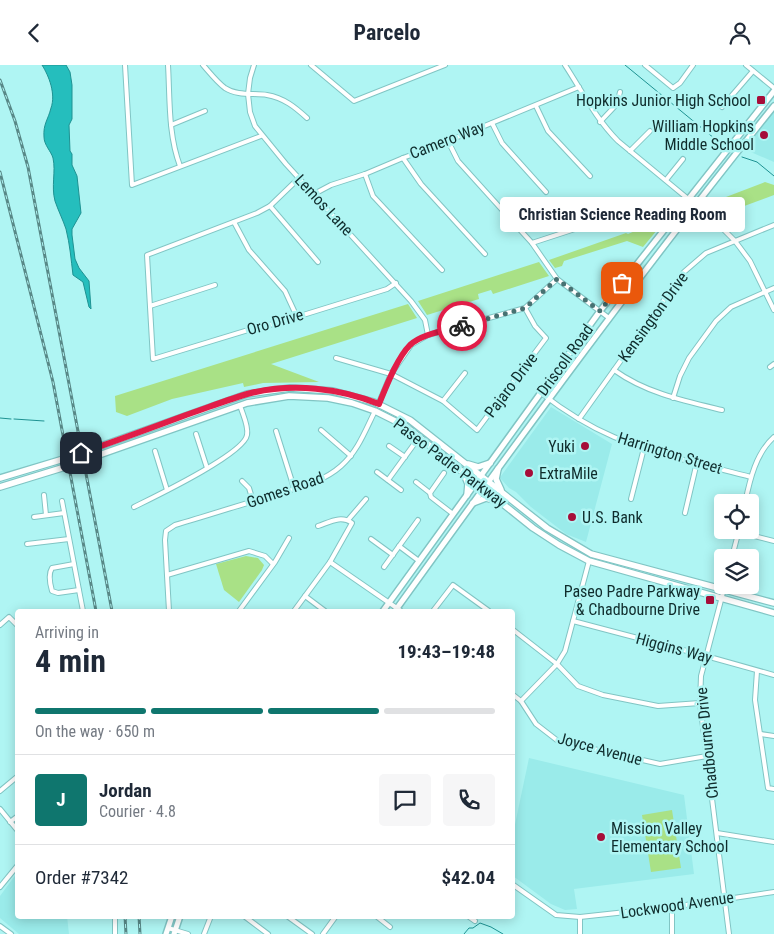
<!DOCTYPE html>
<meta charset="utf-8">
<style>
body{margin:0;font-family:"Roboto Condensed",sans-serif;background:#f6f6f7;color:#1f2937;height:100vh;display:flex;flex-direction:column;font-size:19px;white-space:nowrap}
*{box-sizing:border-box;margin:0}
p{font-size:16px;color:#747a83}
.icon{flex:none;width:28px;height:28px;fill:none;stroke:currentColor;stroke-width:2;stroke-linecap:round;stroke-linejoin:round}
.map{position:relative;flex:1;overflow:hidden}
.drawer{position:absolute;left:15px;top:544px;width:500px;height:310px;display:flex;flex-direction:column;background:#fff;border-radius:5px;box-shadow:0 2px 12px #0003}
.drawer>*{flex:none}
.buttons{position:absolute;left:714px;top:429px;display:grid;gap:10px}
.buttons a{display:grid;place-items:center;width:45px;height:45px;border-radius:5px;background:#fff;box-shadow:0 2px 12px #0003;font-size:25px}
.pin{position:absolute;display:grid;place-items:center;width:42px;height:42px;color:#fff;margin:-21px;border-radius:10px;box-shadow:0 2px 8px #0006}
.courier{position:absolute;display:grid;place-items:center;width:50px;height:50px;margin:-25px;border:4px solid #e11d48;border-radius:50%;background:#fff;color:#222;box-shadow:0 1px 6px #0007}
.bubble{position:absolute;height:35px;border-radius:5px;background:#fff;box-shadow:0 2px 12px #0003;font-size:16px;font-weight:700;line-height:35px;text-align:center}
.headline em{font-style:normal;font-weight:700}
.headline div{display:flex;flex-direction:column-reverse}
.headline{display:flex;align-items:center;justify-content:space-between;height:85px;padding:0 20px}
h1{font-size:32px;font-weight:700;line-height:38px}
.bar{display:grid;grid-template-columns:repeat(4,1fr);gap:8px 5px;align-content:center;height:60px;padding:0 20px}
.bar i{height:6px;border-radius:4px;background:#e0e1e3}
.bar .selected{background:#0f766e}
.bar p{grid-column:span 4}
.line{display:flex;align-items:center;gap:12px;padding:0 20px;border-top:1px solid #e0e1e3}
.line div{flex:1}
.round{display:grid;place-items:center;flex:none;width:52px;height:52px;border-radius:5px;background:#f6f6f7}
header{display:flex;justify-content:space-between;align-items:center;height:65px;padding:0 20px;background:#fff;font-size:22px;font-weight:700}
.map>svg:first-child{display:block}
.built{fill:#9aebea}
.green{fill:#a9e186}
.water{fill:#25bebd;stroke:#1e9292}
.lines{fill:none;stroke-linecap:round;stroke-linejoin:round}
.stream{stroke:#1e9292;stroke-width:1}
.minor-casing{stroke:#81c5c4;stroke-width:6}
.tertiary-casing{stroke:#81c5c4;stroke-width:8}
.secondary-casing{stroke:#81c5c4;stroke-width:8}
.minor{stroke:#fff;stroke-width:4}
.tertiary{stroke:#fff;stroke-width:5}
.secondary{stroke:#fff;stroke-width:5.5}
.rail-casing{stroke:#588887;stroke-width:3}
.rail{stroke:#aff5f3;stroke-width:1;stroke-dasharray:4;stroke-linecap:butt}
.done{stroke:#477272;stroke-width:5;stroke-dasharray:0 9}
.route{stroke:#e11d48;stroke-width:6}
.poi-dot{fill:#a60d39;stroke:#aff5f3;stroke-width:2}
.labels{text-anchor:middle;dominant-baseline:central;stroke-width:5;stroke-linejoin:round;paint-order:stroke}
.poi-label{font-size:16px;fill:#0f2c2c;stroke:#aff5f3;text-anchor:end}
.street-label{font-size:16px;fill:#0f2c2c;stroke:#aff5f3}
</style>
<header><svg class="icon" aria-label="back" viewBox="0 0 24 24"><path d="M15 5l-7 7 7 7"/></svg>Parcelo<svg class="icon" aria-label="person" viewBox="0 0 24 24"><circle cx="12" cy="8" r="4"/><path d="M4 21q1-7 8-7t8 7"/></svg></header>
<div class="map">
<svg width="774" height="869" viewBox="0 0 774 869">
<rect width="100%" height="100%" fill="#aff5f3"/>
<g class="built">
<path d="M774,41V97L746,85L755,73L754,66Z"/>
<path d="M551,342L612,379L586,477L566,469L531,442L516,427L509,423L500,413L501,411Z"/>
<path d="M529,693L684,730L694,809L574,824L577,844L565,845L551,839L513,811V769Z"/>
<path d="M17,808L18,851H67L69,869H19L0,853V831Z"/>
</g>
<g class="green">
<path d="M765,117L774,120V130L717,151L705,140Z"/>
<path d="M660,155L662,159L643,182L627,176L564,196L562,201L555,203L549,195L626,168L628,169Z"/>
<path d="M539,197L549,211L493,229L491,225L478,229L479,234L427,250L418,236Z"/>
<path d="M408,239L417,253L271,299L319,317L263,318L244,322L243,318L172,334L127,351L116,347L115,331Z"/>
<path d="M246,491L258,493L264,500L262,505L239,537L224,525L216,499Z"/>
<path d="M672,745L681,803L651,807L642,750Z"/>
</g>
<path class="water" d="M42,0H66L70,7L72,20V54L69,60L70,86L72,89V100L77,111L81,148L72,164V170L75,194L79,203L89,216L91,244L89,242L83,217L73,210C71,194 70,180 66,164C63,155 58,145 55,136C51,121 56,107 53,93C51,86 44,80 44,72C43,59 48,55 51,43C56,29 49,11 42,0Z"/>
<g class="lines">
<g class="stream">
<path d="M625,0L720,78"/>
<path d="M742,92L757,97L774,111"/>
<path d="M0,353L11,354"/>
<path d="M14,354L44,356"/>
<path d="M464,869L469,863H473L480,858L491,862L503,869"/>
</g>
<g class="minor-casing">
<g id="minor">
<path d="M125,0L132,120L261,71"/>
<path d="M168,0C170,34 168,69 180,101"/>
<path d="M203,0C210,8 217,17 225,23C237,31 254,28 267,30C284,33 295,42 307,53"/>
<path d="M254,0L250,13L248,29L250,47L255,61L286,99L411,236L425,255L428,270"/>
<path d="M311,0L354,36L445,0"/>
<path d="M565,0C582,26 596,54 618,76L716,157L735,176L750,196L774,245"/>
<path d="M645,0L673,23L680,18L693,0"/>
<path d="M746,0L774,23"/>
<path d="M536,41L548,66L590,111"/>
<path d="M722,42L753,6"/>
<path d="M600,57L617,39L620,27"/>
<path d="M492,58L502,78L546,127"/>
<path d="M171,60L205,46"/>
<path d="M448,76L458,96L532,178L557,214L609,253"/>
<path d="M630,86L650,66"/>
<path d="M403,93L421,119L485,189"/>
<path d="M365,109L373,131L442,205"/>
<path d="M299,113L270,141L257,148L147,190L153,294L258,262L274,259L387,224L396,218"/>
<path d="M666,115L683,94"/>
<path d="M314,129L331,120L365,109L403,93L448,76L579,22"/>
<path d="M270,141L318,197"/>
<path d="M234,157L249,185L285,226L297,252"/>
<path d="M532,178L630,146"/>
<path d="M150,241L215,220"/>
<path d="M336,293L391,309L443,336L477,365L546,273L535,261L525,243"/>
<path d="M770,302L774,299"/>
<path d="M614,305C646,328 684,336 722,345"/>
<path d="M541,328C563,345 588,361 614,372C658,390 705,400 751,412"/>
<path d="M673,333L680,311L689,293L716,256L731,242L774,223"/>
<path d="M443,336L465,308"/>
<path d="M378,340L391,309L411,280L428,270L525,243L557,214"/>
<path d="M579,354L684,207L706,188L774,160"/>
<path d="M321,365L351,391"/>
<path d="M276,366L294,423"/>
<path d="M196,369L207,403"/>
<path d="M389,381L405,392"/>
<path d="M155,386L167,425"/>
<path d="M377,407L401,425"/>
<path d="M388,415L420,371"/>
<path d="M242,416L249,423L253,436"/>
<path d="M416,417L430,428L431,432L453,449"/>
<path d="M430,428L444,408"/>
<path d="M44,430L46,450"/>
<path d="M631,434L644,383"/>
<path d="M62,436L83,546"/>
<path d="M745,438C750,414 756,388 774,372"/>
<path d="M134,442C154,432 244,389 247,370C249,361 242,348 240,340"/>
<path d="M685,448L697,397"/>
<path d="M34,452L64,448"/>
<path d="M348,455L366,434"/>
<path d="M738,467L774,476"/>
<path d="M371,474L393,490"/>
<path d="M27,479L69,474"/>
<path d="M399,481L419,496"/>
<path d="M732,492L739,465"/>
<path d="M330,497L401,546"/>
<path d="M74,499L52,503C48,509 50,519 52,526L58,528L79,525"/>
<path d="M384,502L418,455"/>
<path d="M167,510L249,486L265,491L273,499"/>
<path d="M725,520L701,611L700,638L729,869"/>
<path d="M305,531L325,546"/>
<path d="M169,546L165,475L166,466L175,460C206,451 237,441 267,432C292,424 321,419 341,401C358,386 365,366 375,346"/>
<path d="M239,546L275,497L289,473"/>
<path d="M294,546L330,497L352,458C341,450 330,457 318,461"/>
<path d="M433,546L453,520L489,546"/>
<path d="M573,556L706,591L774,610"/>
<path d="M0,560L9,552L18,561"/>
<path d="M512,564L557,599L578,621L603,630L658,641L700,638"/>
<path d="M757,606L755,635L768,723L774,724"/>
<path d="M512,629L521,636L536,659L558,676L660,699L707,691"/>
<path d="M521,636L557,599L565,586L589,496"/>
<path d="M761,669L774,671"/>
<path d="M0,726L18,711"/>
<path d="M0,744L18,766"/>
<path d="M10,757L18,751"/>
<path d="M717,768L774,777"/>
<path d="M512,819L556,850L580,852L672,842L774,827"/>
<path d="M0,822L18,800"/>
<path d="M115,851V869"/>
<path d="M244,851L268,869"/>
<path d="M287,851L312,869"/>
<path d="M376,851L390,862"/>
<path d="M468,851L475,856"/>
<path d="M580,852V869"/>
<path d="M0,861L11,869"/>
<path d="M168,863L188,869"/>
<path d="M204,869L211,851"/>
<path d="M323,869L336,851"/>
<path d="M672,869V842"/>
</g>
</g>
<g class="tertiary-casing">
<g id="tertiary">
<path d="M383,546L600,246L774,26"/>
<path d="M395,546C518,375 642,205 774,41"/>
<path d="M166,869L172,851"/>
<path d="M174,869L180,851"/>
</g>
</g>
<g class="secondary-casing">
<g id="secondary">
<path d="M468,399L478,402L490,398"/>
<path d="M498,404L496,414L501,425"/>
<path d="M464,409L468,419L467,430"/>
<path d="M0,413L70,392L247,329L290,323L333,326L374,337L410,355L547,463L591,489L774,538"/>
<path d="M0,422L65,402L247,338L289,331L328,333L352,338L375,346L405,361L533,463L559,480L589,496L774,548"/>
<path d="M473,438L486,433L497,436"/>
</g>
</g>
<use href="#minor" class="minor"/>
<use href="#tertiary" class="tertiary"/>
<use href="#secondary" class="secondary"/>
<g class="rail-casing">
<g id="rail">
<path d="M0,15L15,56L28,102L112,546"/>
<path d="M0,107L53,317L96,546"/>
<path d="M125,851L126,869"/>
<path d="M139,851L140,869"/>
</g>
</g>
<use href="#rail" class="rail"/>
</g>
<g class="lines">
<path class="done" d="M462,261L525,243L557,214L600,246L622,218"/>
<path class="route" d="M81,388C116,376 151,363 186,350C207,343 229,334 251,328C293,318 339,323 379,339C386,322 397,293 410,280C423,268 446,266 462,261"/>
</g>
<g class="poi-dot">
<rect x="756" y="30" width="10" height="10" rx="2.5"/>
<circle cx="764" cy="70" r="5"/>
<circle cx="585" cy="381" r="5"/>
<circle cx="529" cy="408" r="5"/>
<circle cx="572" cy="452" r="5"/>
<rect x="705" y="530" width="10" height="10" rx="2.5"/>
<circle cx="601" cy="772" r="5"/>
</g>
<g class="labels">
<g class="poi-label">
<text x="751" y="35">Hopkins Junior High School</text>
<text x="754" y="61">William Hopkins<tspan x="754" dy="18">Middle School</tspan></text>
<text x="575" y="381">Yuki</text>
<text x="539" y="408" text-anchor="start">ExtraMile</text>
<text x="582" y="452" text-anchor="start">U.S. Bank</text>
<text x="700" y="526">Paseo Padre Parkway<tspan x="700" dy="18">&amp; Chadbourne Drive</tspan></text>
<text x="611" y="763" text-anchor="start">Mission Valley<tspan x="611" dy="18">Elementary School</tspan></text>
</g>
<g class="street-label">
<text transform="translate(447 75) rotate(-21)">Camero Way</text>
<text transform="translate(324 140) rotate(47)">Lemos Lane</text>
<text transform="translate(653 252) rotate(-54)">Kensington Drive</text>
<text transform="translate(275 257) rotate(-16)">Oro Drive</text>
<text transform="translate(565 295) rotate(-54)">Driscoll Road</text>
<text transform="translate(511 320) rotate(-53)">Pajaro Drive</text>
<text transform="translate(670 388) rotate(17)">Harrington Street</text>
<text transform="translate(450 398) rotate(37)">Paseo Padre Parkway</text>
<text transform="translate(285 425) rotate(-19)">Gomes Road</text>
<text transform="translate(674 583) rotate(15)">Higgins Way</text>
<text transform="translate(707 678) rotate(-96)">Chadbourne Drive</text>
<text transform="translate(600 684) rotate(15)">Joyce Avenue</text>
<text transform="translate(677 840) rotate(-8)">Lockwood Avenue</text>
</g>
</g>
</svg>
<div class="buttons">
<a><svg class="icon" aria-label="locate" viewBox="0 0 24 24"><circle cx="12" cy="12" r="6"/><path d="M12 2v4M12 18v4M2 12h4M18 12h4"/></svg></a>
<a><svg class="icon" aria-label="layers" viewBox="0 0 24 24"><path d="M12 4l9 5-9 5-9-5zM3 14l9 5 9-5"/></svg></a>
</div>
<div class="pin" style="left:622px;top:218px;background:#ea580c"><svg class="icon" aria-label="bag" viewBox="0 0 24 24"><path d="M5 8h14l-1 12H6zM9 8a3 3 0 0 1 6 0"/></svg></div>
<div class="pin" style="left:81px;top:388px;background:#1f2937"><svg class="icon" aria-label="home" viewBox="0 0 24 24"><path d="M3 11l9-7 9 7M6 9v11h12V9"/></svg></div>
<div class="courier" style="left:462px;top:261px"><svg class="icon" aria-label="bike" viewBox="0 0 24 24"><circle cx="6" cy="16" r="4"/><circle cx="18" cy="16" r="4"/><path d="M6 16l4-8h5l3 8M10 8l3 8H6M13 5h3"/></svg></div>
<div class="bubble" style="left:500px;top:132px;width:245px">Christian Science Reading Room</div>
<section class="drawer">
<div class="headline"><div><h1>4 min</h1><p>Arriving in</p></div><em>19:43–19:48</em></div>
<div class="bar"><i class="selected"></i><i class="selected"></i><i class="selected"></i><i></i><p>On the way · 650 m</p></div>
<div class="line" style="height:90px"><b class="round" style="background:#0f766e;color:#fff">J</b><div><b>Jordan</b><p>Courier · 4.8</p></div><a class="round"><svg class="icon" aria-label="chat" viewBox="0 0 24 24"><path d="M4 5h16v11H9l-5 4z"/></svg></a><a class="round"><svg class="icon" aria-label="phone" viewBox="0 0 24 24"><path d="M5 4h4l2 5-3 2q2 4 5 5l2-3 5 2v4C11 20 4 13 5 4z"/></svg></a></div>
<div class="line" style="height:65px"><div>Order #7342</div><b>$42.04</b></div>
</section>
</div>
